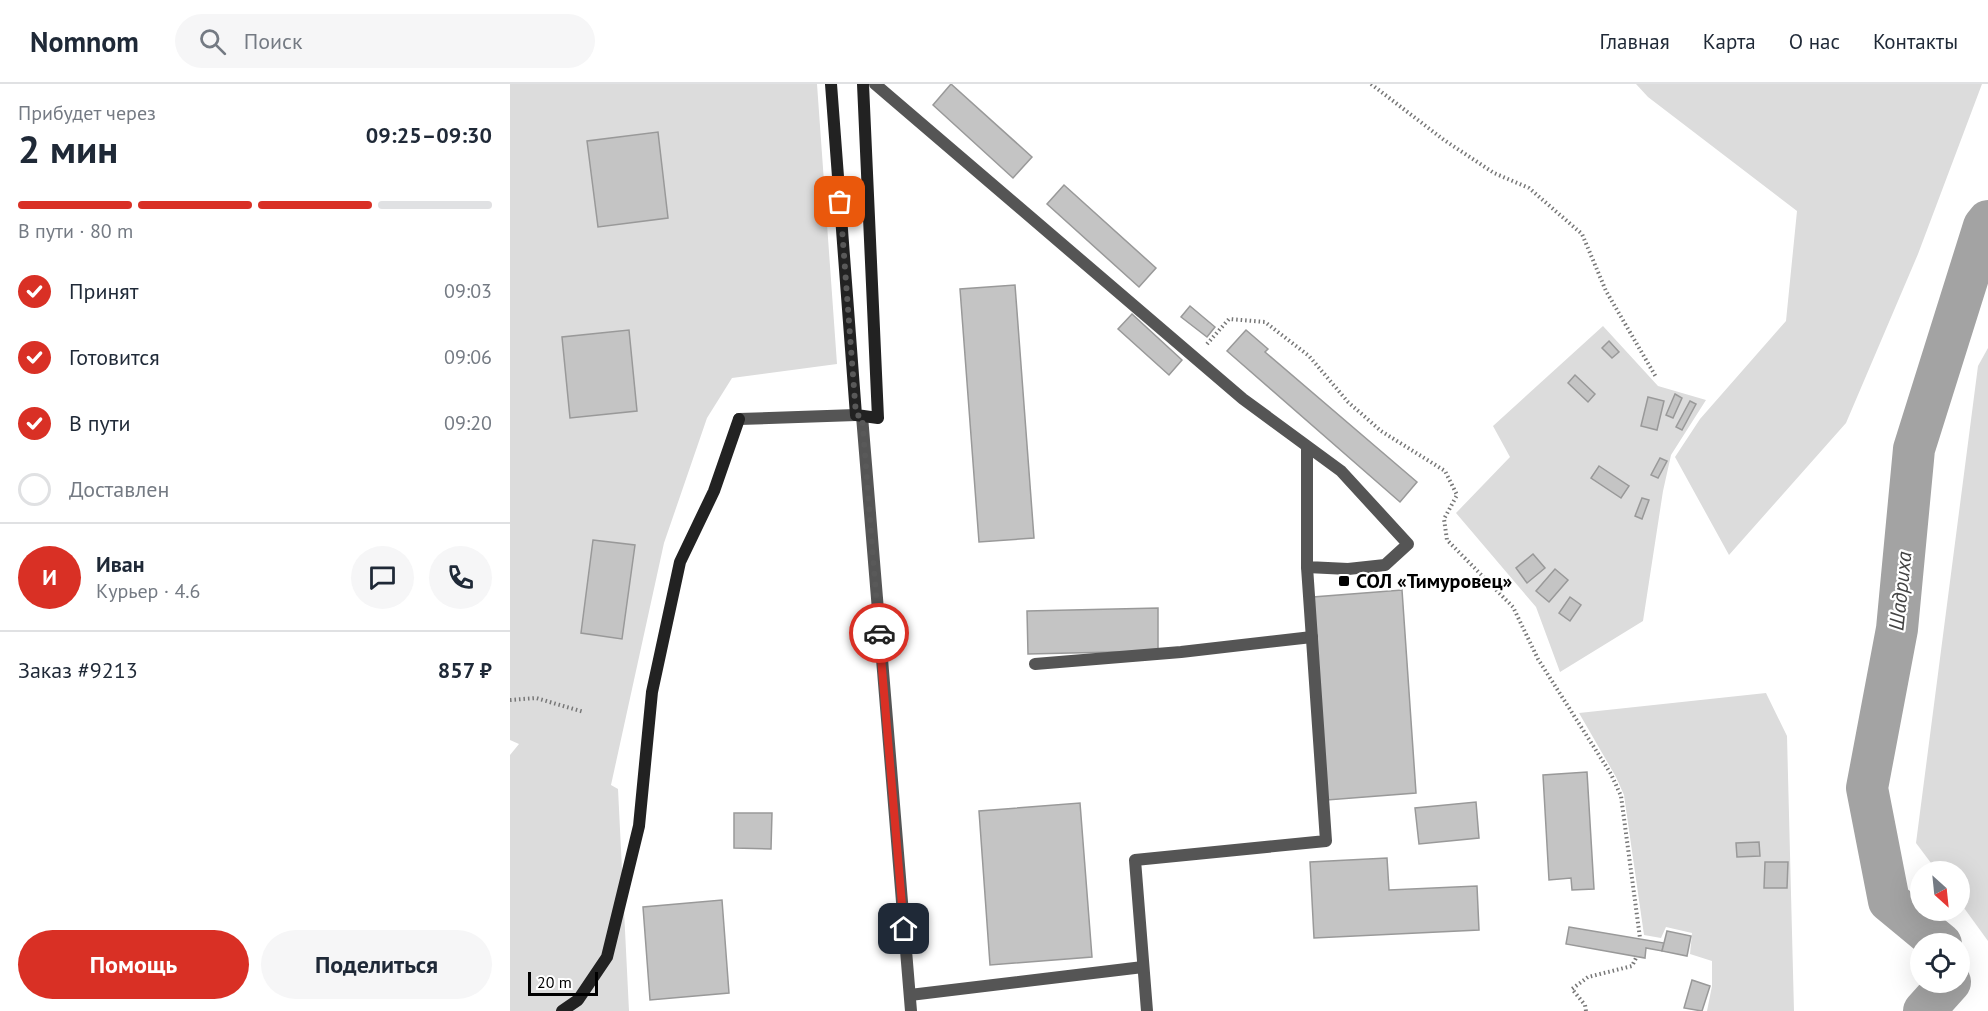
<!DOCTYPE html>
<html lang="ru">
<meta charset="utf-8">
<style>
body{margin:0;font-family:"PT Sans",sans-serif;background:#f6f6f7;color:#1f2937;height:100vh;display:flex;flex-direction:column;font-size:22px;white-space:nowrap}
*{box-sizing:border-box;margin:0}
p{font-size:20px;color:#747a83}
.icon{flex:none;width:33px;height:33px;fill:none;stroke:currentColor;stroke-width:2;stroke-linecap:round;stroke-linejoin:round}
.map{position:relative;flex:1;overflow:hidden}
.drawer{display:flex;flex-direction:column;background:#fff;width:510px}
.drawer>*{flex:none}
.needle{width:39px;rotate:153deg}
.controls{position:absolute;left:1400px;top:777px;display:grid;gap:12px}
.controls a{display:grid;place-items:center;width:60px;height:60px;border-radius:50%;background:#fff;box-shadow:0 6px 24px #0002;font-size:30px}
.scale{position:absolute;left:18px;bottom:15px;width:70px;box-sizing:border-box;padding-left:6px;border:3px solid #000;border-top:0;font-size:16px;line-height:21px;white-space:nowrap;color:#000;-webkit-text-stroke:4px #fff;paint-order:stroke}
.pin{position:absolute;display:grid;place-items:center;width:51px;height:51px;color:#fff;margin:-26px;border-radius:12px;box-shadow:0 3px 9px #0006}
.courier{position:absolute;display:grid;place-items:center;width:60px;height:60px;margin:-30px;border:4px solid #d93025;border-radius:50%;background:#fff;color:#222;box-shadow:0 2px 8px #0007}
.headline em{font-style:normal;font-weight:700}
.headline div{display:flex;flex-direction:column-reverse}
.headline{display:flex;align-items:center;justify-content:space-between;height:102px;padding:0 18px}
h1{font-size:39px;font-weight:700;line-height:45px}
.bar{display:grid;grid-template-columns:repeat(4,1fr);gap:9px 6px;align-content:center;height:72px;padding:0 18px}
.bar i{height:8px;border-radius:4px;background:#e0e1e3}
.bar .on{background:#d93025}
.bar p{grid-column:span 4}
.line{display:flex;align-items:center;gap:15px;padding:0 18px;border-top:2px solid #e0e1e3}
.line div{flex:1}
.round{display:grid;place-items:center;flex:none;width:63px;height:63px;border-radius:32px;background:#f6f6f7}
ol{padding:0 18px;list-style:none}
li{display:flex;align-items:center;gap:18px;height:66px}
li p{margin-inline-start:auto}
li .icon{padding:6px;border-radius:50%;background:#d93025;color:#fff;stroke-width:4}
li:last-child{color:#747a83}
li i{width:33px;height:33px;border:3px solid #e0e1e3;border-radius:50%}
.primary-button{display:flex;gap:12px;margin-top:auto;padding:12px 18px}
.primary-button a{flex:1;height:69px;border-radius:36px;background:#d93025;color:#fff;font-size:24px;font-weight:700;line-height:69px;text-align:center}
.primary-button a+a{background:#f6f6f7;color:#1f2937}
header{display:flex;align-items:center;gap:36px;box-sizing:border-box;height:84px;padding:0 30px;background:#fff;border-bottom:2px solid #e0e1e3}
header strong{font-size:28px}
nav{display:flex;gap:33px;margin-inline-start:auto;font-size:21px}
.search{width:420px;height:54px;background:#f6f6f7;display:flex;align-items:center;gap:15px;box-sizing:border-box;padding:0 21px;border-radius:33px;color:#747a83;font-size:22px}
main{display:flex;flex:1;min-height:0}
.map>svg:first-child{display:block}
.green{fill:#dcdcdc}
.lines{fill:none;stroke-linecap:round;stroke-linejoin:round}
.river{stroke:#a3a3a3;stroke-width:42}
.building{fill:#c4c4c4;stroke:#999;stroke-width:1.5}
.path{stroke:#777;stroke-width:4;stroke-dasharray:1.5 3;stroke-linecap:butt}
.lane{stroke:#555;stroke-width:12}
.street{stroke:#555;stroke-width:12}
.secondary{stroke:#222;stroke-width:12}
.done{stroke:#595959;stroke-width:6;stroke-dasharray:0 10.8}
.route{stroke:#d93025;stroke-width:8}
.poi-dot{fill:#000;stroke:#fff;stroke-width:2}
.labels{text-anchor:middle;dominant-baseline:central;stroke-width:4.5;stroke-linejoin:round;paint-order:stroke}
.poi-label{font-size:20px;font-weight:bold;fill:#000;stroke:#fff;text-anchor:start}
.water-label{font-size:21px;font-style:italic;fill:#444;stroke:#fff}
</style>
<header>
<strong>Nomnom</strong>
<div class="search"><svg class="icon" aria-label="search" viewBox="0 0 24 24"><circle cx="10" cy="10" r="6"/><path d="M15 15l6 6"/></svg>Поиск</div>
<nav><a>Главная</a><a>Карта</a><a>О нас</a><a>Контакты</a></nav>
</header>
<main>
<section class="drawer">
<div class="headline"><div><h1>2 мин</h1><p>Прибудет через</p></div><em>09:25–09:30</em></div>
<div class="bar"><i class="on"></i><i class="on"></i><i class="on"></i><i></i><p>В пути · 80 m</p></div>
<ol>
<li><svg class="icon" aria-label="check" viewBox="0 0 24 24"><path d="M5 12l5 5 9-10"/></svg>Принят<p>09:03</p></li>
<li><svg class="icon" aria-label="check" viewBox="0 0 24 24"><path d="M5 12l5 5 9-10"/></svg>Готовится<p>09:06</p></li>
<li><svg class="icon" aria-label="check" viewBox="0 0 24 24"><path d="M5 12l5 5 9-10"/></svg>В пути<p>09:20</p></li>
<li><i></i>Доставлен</li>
</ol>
<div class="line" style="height:108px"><b class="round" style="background:#d93025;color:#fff">И</b><div><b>Иван</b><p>Курьер · 4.6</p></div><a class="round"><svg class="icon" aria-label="chat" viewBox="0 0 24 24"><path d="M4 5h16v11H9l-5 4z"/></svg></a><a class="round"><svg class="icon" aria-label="phone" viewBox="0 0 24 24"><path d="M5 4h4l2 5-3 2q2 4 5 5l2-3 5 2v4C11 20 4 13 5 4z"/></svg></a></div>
<div class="line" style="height:78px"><div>Заказ #9213</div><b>857 ₽</b></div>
<div class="primary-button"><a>Помощь</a><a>Поделиться</a></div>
</section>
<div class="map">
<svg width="1478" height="927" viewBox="0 0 1478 927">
<rect width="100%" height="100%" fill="#fff"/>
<g class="green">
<path d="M0,0H307L327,280L222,294L197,334L154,459L101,701L108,705L119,927H0V671L9,660L0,656Z"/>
<path d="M1126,0H1472L1408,170L1336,339L1219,471L1165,373L1190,335L1276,237L1287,127L1138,13Z"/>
<path d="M1093,242L1148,302L1196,316L1161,371L1153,407L1133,537L1050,588L1026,523L946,429L1000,373L983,342Z"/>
<path d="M1478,264V857L1449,817V788L1427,787L1406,759L1468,282Z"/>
<path d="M1256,609L1277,652L1284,927H1197L1202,902V877L1180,870L1182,849L1156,843L1151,854L1134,851L1114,711L1106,693L1069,629Z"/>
</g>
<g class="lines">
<g class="river">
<path d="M1431,860L1379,817L1357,704L1387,545L1404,365L1474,142L1478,137"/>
<path d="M1414,927L1440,898"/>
</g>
</g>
<g class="building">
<path d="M441,0L522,73L503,94L423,21Z"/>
<path d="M148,48L158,134L88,143L77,57Z"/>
<path d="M554,101L646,184L629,203L537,120Z"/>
<path d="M505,201L524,454L469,458L450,205Z"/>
<path d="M680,222L705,243L697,253L671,233Z"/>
<path d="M622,230L672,276L659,291L608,245Z"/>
<path d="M119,246L127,327L60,334L52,253Z"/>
<path d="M736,246L758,265L755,268L907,398L890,418L717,267Z"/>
<path d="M1099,257L1109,268L1102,274L1092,264Z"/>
<path d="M1065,291L1085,310L1078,318L1058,299Z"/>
<path d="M1165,310L1172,314L1163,334L1156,331Z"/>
<path d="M1138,313L1154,317L1147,346L1131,342Z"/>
<path d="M1180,317L1186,320L1172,346L1166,343Z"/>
<path d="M1150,374L1157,377L1148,394L1141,391Z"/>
<path d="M1089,382L1119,402L1111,414L1081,394Z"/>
<path d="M1132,414L1139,416L1132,435L1125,432Z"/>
<path d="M83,456L125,461L112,555L71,549Z"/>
<path d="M1023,470L1035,484L1017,499L1006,484Z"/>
<path d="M1045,485L1058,496L1039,518L1026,507Z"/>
<path d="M892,506L906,709L817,716L803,513Z"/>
<path d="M1060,513L1071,521L1060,537L1049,529Z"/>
<path d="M648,524V567L518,570L517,527Z"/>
<path d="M1077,688L1084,805L1062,806L1061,794L1039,796L1033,691Z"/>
<path d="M966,718L969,754L909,760L905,724Z"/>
<path d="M570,719L582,873L480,881L469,727Z"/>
<path d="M224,729H262L261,765L224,764Z"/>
<path d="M1249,758L1250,772L1227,773L1226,759Z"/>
<path d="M877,774L879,806L967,802L969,846L804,854L800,778Z"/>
<path d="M1255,778H1278L1277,804H1254Z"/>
<path d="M212,816L219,909L140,916L133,823Z"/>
<path d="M1059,843L1154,859L1152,867L1136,864L1135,874L1056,860Z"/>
<path d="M1157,847L1181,852L1177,872L1152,867Z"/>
<path d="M1182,896L1200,902L1192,927L1174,924Z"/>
</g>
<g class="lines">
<g class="path">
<path d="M861,0L934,56L984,89L1019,104L1072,150L1096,207L1146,293"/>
<path d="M697,260L719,235L755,238L799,272L838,318L871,347L935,387L947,411L934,435L937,456L1003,523L1028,575L1101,690L1111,712L1130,854"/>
<path d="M0,616L26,614L74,628"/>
<path d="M1076,927L1075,921L1062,905L1078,893L1122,882L1127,872"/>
</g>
<g class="lane">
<path d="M352,332L401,927"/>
<path d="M525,580L671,568L802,553"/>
<path d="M400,911L633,883"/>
<path d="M637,927L625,776L816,757L797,483"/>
</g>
<g class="street">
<path d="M365,0L733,315L831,387L898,460L875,481L838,485L797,483V362"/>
<path d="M229,335L346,331"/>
</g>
<g class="secondary">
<path d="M321,0L346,331L368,334L353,0"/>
<path d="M52,927L68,916L97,873L129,742L142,608L170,478L204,407L229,335"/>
</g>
</g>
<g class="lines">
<path class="done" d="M330,118L346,331L352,332L369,549"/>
<path class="route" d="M369,549L394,845"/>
</g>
<rect class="poi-dot" x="828" y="491" width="12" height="12" rx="3"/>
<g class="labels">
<g class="poi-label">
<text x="846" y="497">СОЛ «Тимуровец»</text>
</g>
<g class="water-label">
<text transform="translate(1390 507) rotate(-84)">Шадриха</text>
</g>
</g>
</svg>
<div class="controls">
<a><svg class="needle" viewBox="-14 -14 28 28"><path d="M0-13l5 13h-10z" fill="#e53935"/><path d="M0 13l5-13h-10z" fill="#747a83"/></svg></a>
<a><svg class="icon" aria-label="locate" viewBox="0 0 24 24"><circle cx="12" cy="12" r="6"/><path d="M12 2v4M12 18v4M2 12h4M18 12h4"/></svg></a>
</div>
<div class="scale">20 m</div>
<div class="pin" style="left:330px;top:118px;background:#ea580c"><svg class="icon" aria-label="bag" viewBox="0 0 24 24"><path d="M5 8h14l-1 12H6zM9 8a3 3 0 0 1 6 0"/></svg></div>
<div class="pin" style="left:394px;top:845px;background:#1f2937"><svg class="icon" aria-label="home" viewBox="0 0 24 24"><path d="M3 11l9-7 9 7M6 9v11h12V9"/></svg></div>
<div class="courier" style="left:369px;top:549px"><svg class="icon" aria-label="car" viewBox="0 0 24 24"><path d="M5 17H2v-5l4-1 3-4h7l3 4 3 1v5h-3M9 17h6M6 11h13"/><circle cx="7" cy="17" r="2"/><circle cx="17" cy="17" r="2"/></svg></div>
</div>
</main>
